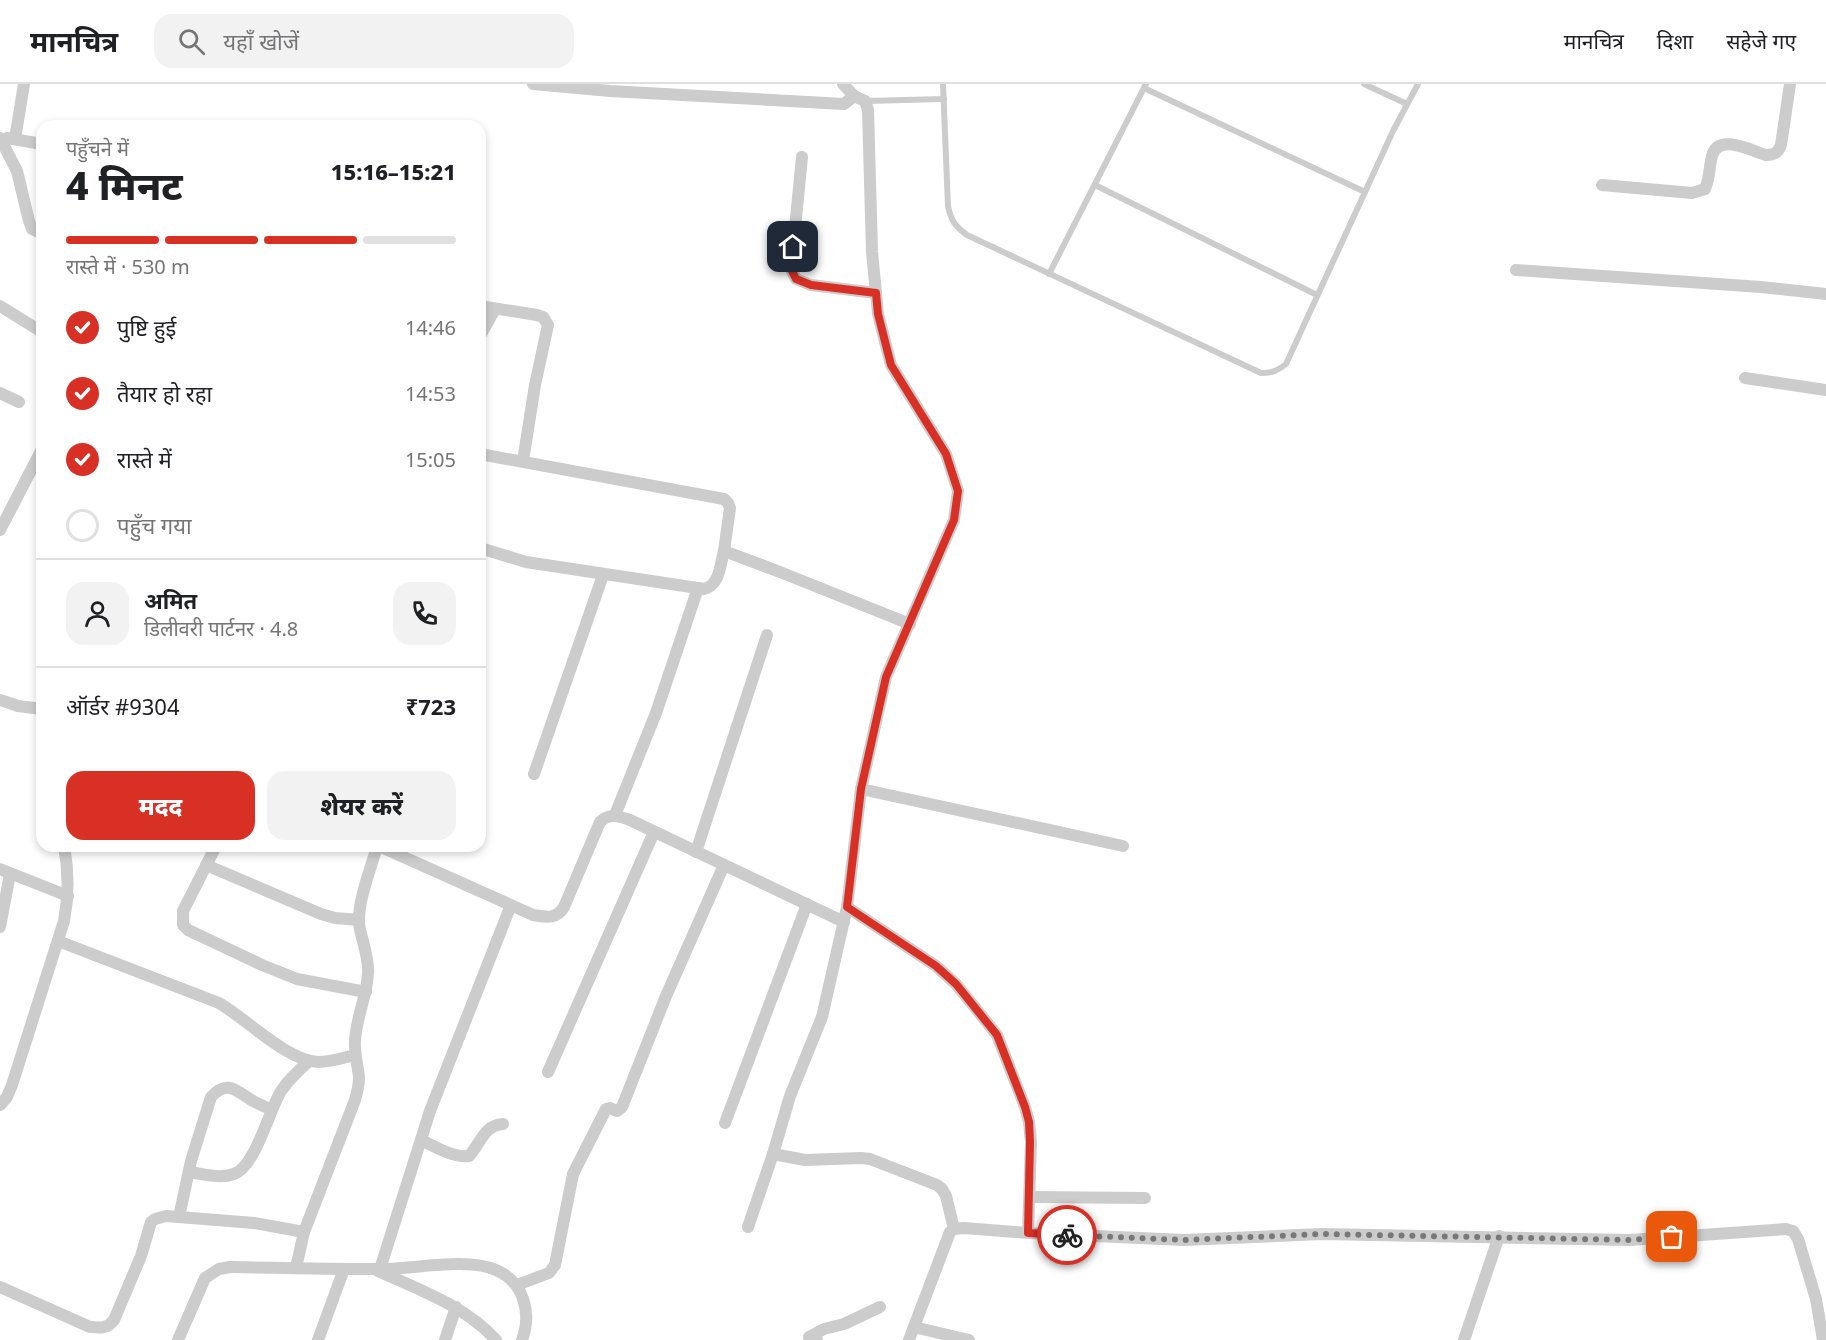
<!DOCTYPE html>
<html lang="hi">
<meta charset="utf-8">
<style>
body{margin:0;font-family:"Noto Sans","Noto Sans Devanagari",sans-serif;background:#f2f2f2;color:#202124;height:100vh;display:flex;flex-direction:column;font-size:22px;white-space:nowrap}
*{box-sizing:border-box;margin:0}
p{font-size:20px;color:#757577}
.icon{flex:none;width:33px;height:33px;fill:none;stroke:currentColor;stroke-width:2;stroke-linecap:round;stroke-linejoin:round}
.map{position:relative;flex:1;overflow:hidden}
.drawer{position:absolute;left:36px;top:36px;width:450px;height:732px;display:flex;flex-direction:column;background:#fff;border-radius:18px;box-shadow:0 3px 9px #0003}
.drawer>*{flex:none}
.pin{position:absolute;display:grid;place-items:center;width:51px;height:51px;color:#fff;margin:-26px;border-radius:12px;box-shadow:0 3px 9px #0006}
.courier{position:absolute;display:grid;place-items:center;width:60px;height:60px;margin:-30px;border:4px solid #d93025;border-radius:50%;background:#fff;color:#222;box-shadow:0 2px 8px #0007}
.head em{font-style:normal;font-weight:800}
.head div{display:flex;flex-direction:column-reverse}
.head{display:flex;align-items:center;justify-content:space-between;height:102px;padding:0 30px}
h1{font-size:39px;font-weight:800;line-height:45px}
.bar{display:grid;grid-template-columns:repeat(4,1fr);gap:9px 6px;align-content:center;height:72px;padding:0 30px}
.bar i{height:8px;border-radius:4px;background:#e0e0e0}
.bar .current{background:#d93025}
.bar p{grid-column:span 4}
.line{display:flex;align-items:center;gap:15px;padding:0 30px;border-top:2px solid #e0e0e0}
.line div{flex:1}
.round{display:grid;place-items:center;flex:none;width:63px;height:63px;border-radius:18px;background:#f2f2f2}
ol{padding:0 30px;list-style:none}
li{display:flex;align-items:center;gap:18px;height:66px}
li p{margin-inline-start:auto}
li .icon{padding:6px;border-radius:50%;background:#d93025;color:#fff;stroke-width:4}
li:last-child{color:#757577}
li i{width:33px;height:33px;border:3px solid #e0e0e0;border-radius:50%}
.action{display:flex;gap:12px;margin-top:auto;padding:12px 30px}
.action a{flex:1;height:69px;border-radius:18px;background:#d93025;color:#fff;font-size:24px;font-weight:800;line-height:69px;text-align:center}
.action a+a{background:#f2f2f2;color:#202124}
header{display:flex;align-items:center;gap:36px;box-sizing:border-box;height:84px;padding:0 30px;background:#fff;border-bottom:2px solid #e0e0e0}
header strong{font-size:28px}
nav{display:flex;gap:33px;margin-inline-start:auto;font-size:21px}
.search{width:420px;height:54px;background:#f2f2f2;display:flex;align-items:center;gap:15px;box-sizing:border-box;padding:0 21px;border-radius:18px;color:#757577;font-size:22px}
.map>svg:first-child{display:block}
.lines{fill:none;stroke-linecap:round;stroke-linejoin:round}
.lane{stroke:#ccc;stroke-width:6}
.street{stroke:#ccc;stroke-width:12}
.done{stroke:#787878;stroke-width:6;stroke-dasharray:0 10.8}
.route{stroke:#d93025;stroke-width:8}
</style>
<header>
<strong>मानचित्र</strong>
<div class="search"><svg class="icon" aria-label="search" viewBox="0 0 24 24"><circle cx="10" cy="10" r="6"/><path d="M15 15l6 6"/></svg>यहाँ खोजें</div>
<nav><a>मानचित्र</a><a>दिशा</a><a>सहेजे गए</a></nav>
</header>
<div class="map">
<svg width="1826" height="1256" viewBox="0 0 1826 1256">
<rect width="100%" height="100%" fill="#fff"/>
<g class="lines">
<g class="lane">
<path d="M943,0L948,122C951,137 955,142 967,151L1261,289C1272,289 1277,287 1286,280L1393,47L1418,0"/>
<path d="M1364,0L1407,20"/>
<path d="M1144,4L1365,108"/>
<path d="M865,17L944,15"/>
<path d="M1095,101L1317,211"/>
<path d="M1049,190L1146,0"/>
</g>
<g class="street">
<path d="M533,0L610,7L844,20L854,12"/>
<path d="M0,54L17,87L29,137L32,145L42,150"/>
<path d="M7,54L42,60"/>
<path d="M15,55L24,0"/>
<path d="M802,73L791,185L796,195L811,201L876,209"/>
<path d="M1602,101L1692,109L1705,105C1710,94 1709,83 1712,72C1718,49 1750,66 1766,71C1774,71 1778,69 1781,61L1790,0"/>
<path d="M1516,186L1761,203L1826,210"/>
<path d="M0,222L42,248"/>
<path d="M480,222L537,231L543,233L548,241L535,301L523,377"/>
<path d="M480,252L495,225"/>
<path d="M1745,294L1826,306"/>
<path d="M0,309L19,318"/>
<path d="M480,370L724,415L728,419L730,424L724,467L780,488L910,540"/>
<path d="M0,446L42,365"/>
<path d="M480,464L526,478L704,505C720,501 720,481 724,467"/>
<path d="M0,616L18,622L42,625"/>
<path d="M534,690L603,491"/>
<path d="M861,705L1123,762"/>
<path d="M615,731L656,629L698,504"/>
<path d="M216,762L183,827V841L188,846L262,881L297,895L366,908"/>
<path d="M379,762L533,831C546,833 556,836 564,823L600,738C609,729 619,732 630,736L844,838"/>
<path d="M696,768L767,551"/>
<path d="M206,781L321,830L335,834L359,836"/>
<path d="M0,785L68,812"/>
<path d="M847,823L936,882L956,900L997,951L1025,1023L1029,1038L1031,1058L1028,1149"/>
<path d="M0,843L10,790"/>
<path d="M58,857L219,919C248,936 286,976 318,978C330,978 343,974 355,971"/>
<path d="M548,988L654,748"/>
<path d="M0,1021L7,1013L12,1001L64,837C69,811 69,788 64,762"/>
<path d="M725,1039L807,820"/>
<path d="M421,1056C436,1063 453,1074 469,1072C481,1059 484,1041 503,1040"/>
<path d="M773,1070L805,1076L861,1074L870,1075L937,1101L942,1105L946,1112L954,1145"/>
<path d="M189,1088C203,1090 220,1095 234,1090C255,1083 269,1027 281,1007C289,995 299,986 309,977"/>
<path d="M1030,1113L1145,1114"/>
<path d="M179,1133L191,1077L211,1013C228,995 236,1007 253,1017C259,1020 265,1023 271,1025"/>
<path d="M748,1143L773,1070L790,1012L822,933L847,823L861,705L886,593L954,436L958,407L946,370L891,281L878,230L872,168L868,26L865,17L854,12L843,0"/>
<path d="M296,1184L304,1148L355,1016C357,1009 359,1001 359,994C358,981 354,970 355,957C356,934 367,912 368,889C369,871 361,856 359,839C358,815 371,785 377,762"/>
<path d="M380,1185L430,1027L511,821"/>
<path d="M378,1187C420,1206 465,1222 496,1256"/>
<path d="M517,1201L549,1189L555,1181L573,1090L606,1025L610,1024L617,1027L622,1023L666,912L724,781"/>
<path d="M0,1203L90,1243C100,1244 107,1245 114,1236L141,1172L151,1138L155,1135L166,1132L254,1139L304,1148"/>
<path d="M914,1243L969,1256"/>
<path d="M178,1256L205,1194L219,1185L230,1183C281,1184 331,1185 382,1185C415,1185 466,1173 496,1186C524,1198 532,1229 522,1256"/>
<path d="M318,1256L344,1185"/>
<path d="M445,1256L456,1223"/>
<path d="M817,1256L809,1253L824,1245L844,1240L880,1223"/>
<path d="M909,1256L950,1148L954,1145L964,1144L1028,1149L1184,1156L1322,1150L1630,1156L1786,1145L1793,1147L1798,1155L1816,1215L1823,1256"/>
<path d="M1464,1256L1499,1152"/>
</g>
</g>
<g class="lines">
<path class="done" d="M1067,1151L1184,1156L1322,1150L1630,1156L1672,1153"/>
<path class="route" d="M793,163L791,185L796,195L811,201L876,209L878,230L891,281L946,370L958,407L954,436L886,593L861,705L847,823L936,882L956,900L997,951L1025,1023L1029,1038L1030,1058L1028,1149L1067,1151"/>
</g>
</svg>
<div class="pin" style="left:1672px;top:1153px;background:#ea580c"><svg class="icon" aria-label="bag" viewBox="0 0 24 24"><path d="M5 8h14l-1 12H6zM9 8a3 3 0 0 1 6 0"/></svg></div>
<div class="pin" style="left:793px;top:163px;background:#1f2937"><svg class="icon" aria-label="home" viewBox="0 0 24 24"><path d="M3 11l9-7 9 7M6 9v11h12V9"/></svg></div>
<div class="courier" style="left:1067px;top:1151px"><svg class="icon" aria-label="bike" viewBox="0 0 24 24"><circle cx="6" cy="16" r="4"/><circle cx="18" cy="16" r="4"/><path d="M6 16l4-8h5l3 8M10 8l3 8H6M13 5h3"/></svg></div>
<section class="drawer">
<div class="head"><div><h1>4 मिनट</h1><p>पहुँचने में</p></div><em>15:16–15:21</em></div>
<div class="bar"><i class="current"></i><i class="current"></i><i class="current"></i><i></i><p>रास्ते में · 530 m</p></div>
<ol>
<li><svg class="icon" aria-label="check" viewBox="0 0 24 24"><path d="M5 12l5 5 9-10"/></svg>पुष्टि हुई<p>14:46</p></li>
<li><svg class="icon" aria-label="check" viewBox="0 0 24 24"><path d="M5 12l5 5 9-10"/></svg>तैयार हो रहा<p>14:53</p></li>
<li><svg class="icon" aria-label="check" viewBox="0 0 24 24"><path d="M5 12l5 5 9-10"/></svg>रास्ते में<p>15:05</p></li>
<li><i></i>पहुँच गया</li>
</ol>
<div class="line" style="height:108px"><a class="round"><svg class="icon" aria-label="person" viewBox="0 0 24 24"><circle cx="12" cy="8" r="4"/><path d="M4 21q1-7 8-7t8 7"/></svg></a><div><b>अमित</b><p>डिलीवरी पार्टनर · 4.8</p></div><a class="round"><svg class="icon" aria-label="phone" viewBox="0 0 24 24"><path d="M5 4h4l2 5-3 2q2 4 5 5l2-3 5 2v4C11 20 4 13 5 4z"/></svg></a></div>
<div class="line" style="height:78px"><div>ऑर्डर #9304</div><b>₹723</b></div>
<div class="action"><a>मदद</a><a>शेयर करें</a></div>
</section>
</div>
